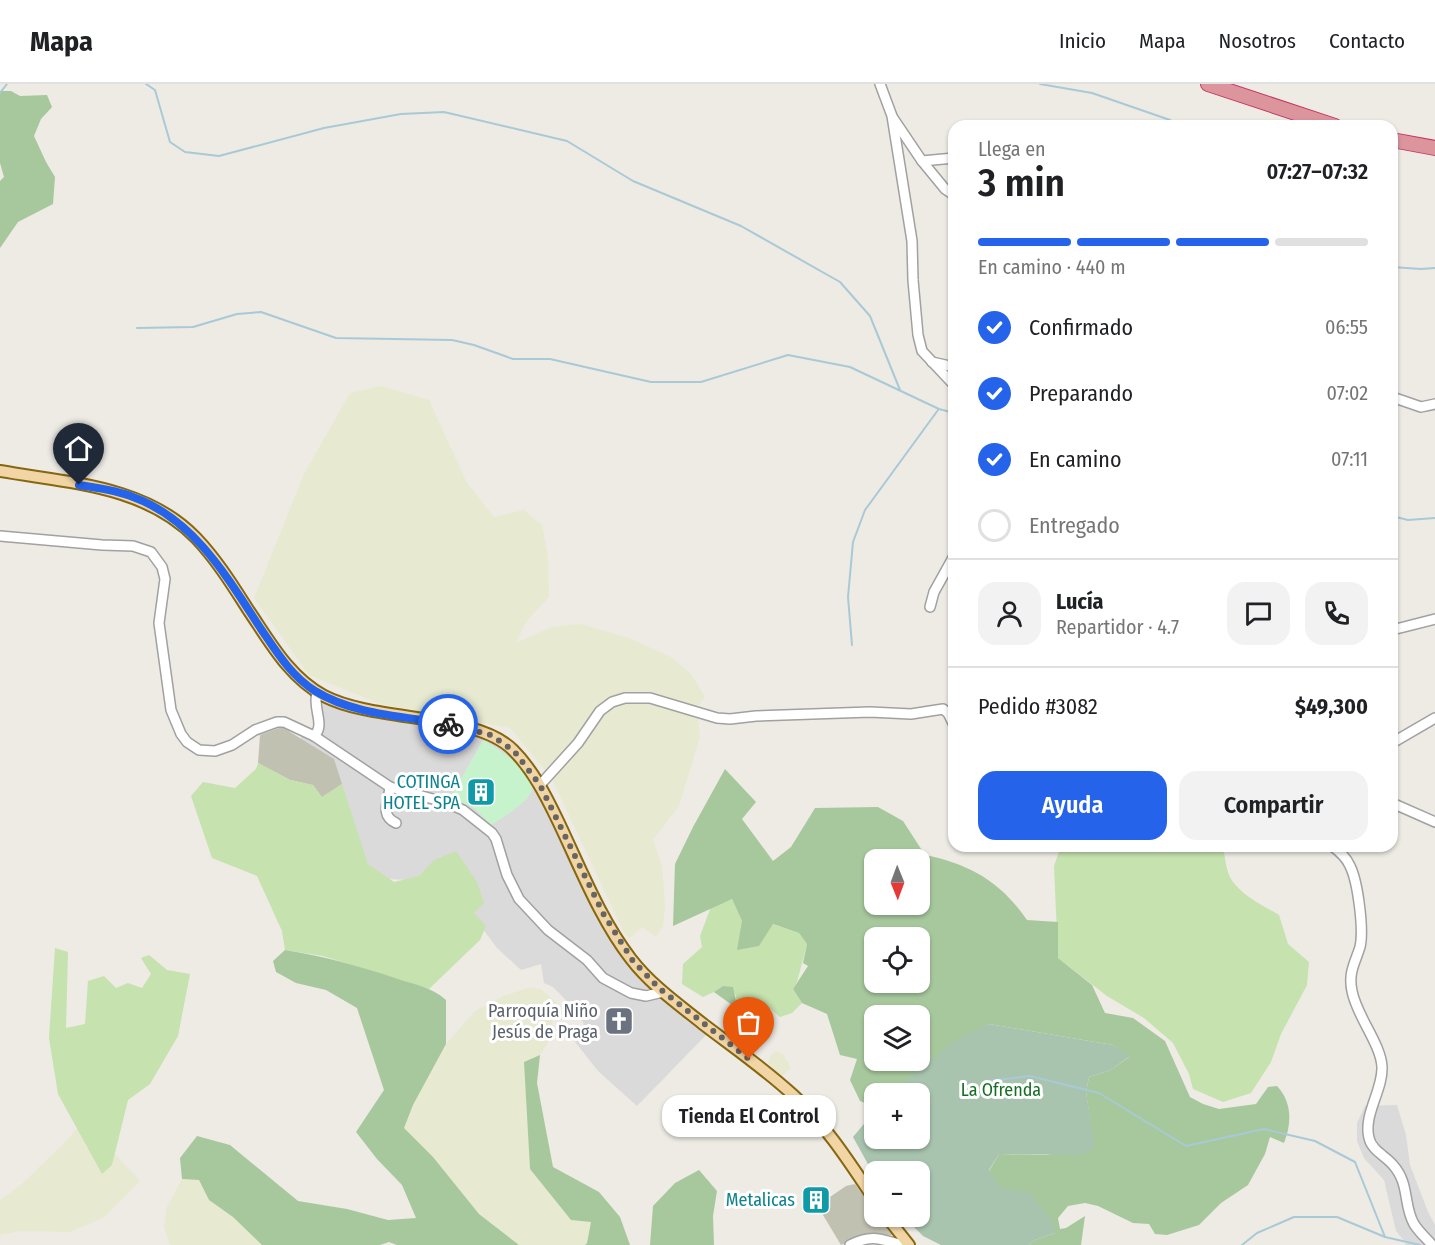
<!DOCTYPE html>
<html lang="es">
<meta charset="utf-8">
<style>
body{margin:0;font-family:"Fira Sans Condensed",sans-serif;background:#f2f2f2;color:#202124;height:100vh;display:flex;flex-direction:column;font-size:22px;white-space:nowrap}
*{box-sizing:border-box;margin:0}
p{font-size:20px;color:#757577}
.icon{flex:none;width:33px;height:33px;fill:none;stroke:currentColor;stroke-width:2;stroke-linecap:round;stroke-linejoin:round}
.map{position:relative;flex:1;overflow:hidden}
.sheet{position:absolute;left:948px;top:36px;width:450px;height:732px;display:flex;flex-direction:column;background:#fff;border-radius:18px;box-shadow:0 2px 4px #0004}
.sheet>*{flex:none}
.needle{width:39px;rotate:179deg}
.buttons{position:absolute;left:864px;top:765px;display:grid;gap:12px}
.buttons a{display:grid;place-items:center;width:66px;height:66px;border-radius:12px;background:#fff;box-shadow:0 2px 4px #0004;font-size:30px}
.pin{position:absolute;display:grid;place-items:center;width:51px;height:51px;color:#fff;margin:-62px -26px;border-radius:50% 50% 50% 0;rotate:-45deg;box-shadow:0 0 6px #0007}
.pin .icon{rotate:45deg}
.courier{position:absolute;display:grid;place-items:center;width:60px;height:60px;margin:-30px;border:4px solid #2563eb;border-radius:50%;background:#fff;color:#222;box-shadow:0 2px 8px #0007}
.bubble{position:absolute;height:42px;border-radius:18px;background:#fff;box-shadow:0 2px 4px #0004;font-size:20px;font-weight:600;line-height:42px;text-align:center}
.headline em{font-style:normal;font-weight:600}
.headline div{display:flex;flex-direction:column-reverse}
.headline{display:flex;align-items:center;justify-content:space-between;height:102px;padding:0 30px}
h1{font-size:39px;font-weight:600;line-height:45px}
.bar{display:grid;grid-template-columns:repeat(4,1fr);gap:9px 6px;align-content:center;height:72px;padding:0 30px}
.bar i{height:8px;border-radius:4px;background:#e0e0e0}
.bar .active{background:#2563eb}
.bar p{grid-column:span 4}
.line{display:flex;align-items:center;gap:15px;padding:0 30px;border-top:2px solid #e0e0e0}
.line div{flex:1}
.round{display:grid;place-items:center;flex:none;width:63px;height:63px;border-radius:18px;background:#f2f2f2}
ol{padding:0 30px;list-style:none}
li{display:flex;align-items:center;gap:18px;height:66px}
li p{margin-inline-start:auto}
li .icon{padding:6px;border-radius:50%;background:#2563eb;color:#fff;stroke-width:4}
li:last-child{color:#757577}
li i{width:33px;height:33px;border:3px solid #e0e0e0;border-radius:50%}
.primary-button{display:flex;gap:12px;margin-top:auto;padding:12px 30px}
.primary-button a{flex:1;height:69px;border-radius:18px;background:#2563eb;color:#fff;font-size:24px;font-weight:600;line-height:69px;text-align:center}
.primary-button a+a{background:#f2f2f2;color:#202124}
header{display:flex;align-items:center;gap:36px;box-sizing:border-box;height:84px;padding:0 30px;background:#fff;border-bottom:2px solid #e0e0e0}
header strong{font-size:28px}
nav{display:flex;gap:33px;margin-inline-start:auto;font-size:21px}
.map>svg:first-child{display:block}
.residential{fill:#dbdada}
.construction{fill:#c0c1b1}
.farmland{fill:#e7ead1}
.grass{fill:#c5e2af}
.forest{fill:#a7c89d;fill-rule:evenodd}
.cemetery{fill:#a8c4ae}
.park{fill:#c6f3cc}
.pitch{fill:#8bd4bc}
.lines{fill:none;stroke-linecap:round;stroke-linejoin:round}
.stream{stroke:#a9c9d6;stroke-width:2}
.minor-casing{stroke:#a1a1a1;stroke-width:12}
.major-casing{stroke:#866710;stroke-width:14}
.highway-casing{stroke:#c5375f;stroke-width:16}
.minor{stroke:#fff;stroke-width:9}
.major{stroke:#f1d5a5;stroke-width:10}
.highway{stroke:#dc949d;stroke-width:14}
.done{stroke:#666563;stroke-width:6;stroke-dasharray:0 10.8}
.route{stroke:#2563eb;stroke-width:8}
.labels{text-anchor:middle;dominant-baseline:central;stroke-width:6;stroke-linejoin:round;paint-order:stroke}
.culture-label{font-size:18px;fill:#0d838f;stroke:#fff;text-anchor:end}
.worship-label{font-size:18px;fill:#5b616d;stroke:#fff;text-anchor:end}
.park-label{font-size:18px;fill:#176f24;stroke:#fff}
</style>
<header>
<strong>Mapa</strong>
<nav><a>Inicio</a><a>Mapa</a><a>Nosotros</a><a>Contacto</a></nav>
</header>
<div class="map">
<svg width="1435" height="1161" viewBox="0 0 1435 1161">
<rect width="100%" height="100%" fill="#edebe4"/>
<g class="residential">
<path d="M320,618H326L360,632L431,642L489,656L514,673L538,703L613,859L644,899L707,950L637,1022L598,987L572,954L584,940L574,925L562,912L553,903L544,899L541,880L521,886L497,864L476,836L455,770L441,773L419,792L410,796L385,795L371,784L365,774L304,720L301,652V650L322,663L313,630L314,622Z"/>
<path d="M1397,1021L1406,1051L1410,1081L1428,1128L1435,1141V1161H1405L1406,1159L1396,1147L1384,1096L1364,1074L1357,1057V1039L1365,1022Z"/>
</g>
<g class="construction">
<path d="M282,643L334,675L342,700L322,713L313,701L290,696L258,679L260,651Z"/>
<path d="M855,1100L874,1127V1132L878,1133L892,1151L865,1150L841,1161L823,1131L829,1120L827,1115L846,1102Z"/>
</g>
<g class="farmland">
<path d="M381,302L429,316L466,397L494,433L524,426L542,441L548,473L549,513L526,538L516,559L551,543L580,540L629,554L671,573L692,591L705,613L697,624L700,653L679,722L653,756L662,782L665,822L663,842L656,853L642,843L630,854L625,851L552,695L510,644L380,620L309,591L254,514L304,390L350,309Z"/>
<path d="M528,904L541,905L557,919L548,959L540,971L524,978L530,1085L571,1136L591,1138L587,1159L585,1161H519L479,1130L433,1073L404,1044L413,1021L446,960L474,928L503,912Z"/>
<path d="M776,967L783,970L791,984L781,993L768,979L770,972Z"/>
<path d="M77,1044L101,1089L112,1081L115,1070L140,1097L103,1134L70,1148L21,1147L0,1151V1116L22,1100L69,1054Z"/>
<path d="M182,1095L199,1096L209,1116L233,1133L262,1161H170L164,1142L167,1123Z"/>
</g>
<g class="grass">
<path d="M258,679L290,696L313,701L322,713L342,700L368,780L394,798L419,792L434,776L456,767L477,798L484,819L474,829L486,842L480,856L429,905L323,872L285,866L282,847L257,792L212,774L191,712L203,698L235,704L256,685Z"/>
<path d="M1061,762H1223C1225,773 1226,789 1233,798C1244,813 1264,822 1279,831L1288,860L1309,878L1307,901L1281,950L1271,978L1251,1009L1223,1018L1193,1005L1189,990L1173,959L1144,934L1107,912L1058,874L1054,782Z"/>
<path d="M732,815L742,837L759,862L772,840L799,849L807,860L797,898L793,905L802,919L792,929L780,933L765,920L751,927L749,930L736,917V911L723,902L714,908L703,913L682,900L683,880L702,863L700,852L711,823Z"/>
<path d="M55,864L68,868L66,944L85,940L88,897L104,892L116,904L128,899L142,904L151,890L141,874L149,871L167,886L190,890L178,952L150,1000L128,1016L112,1081L102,1090L58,1010L49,954Z"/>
</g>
<g class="forest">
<path d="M0,7H11L20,12L47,11L52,23L41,35L34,52L46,78L55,93L53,120L18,138L0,164V97L4,93L0,79Z"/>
<path d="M725,685L756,718L742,735L773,777L791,763L815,724L878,723L903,737L925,771C970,780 1001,798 1027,836L1058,838V874L1092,901L1105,929L1133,934L1165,957L1190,1013L1203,1020L1219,1025L1256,1020L1268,1003L1277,1002C1292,1018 1292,1039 1284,1059L1270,1053L1265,1070L1248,1101L1221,1119L1199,1141L1167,1151L1155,1150L1149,1140L1133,1139L1098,1122L1085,1119L1068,1122L1058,1134L1060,1145L1066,1144L1085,1132L1081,1161H1029L1035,1156L1055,1149L1001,1106L989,1087L999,1070L1047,1071L1094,1062L1086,1008L1089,993L1111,986L1129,973L1113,961L989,940L925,982L890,1009L874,1010V1023L860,1017L850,996L857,975L840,971L827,930L802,919L793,905L808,882L803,879L807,860L799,849L773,840L759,862L737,866L742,837L732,815L673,842L675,780L693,743ZM874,776H920V820H874ZM874,854H920V898H874ZM874,932H920V976H874Z"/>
<path d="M285,866C323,872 359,882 395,894C413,900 432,903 446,916V960L413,1021L404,1044L433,1073L479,1130L519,1161H397L389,1158L380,1161H262L233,1133L209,1116L199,1096L182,1095L180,1074L197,1052L230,1061L298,1117L347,1125L388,1136L416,1134L402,1101L377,1075L356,1048L384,1006L357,924L326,906L296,899L276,888L273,877Z"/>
<path d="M723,902L733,903L736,917L732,921L714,908Z"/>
<path d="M540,971L537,999L553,1083L599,1108L620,1133L630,1161H585L587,1159L591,1138L571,1136L530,1085L524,978Z"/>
<path d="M699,1086L717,1107L713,1132L714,1161H650L653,1122L675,1099Z"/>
</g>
<path class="cemetery" d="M989,940L1113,961L1130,972L1111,986L1089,993L1086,1008L1095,1062L1083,1071L999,1070L989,1086L1001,1105L1029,1108L1053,1139L1055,1149L1035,1156L1029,1161H941L923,1152L904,1133L920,1132V1088H874V1091L853,1053L874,1028V1054H920V1010L890,1009L955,957Z"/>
<path class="park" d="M483,656C496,664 539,689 531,708C526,720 502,734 491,741L474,724L450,714Z"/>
<path class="pitch" d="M780,1012L793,1024L774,1045L761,1032Z"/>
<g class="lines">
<g class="stream">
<path d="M146,0L155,6L170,58L185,68L219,72L324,44L401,30L444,28L567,57L633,97L741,142L840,198L870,232L900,306"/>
<path d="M1040,0L1092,9L1170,36L1179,42"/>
<path d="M0,9L7,0"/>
<path d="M1392,183L1421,185L1435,184"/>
<path d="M137,244L193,243L237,230L261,228L336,254L452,256L474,261L513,275H550L651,298H701L788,271L850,283L939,325L954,329"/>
<path d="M1392,432L1408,436L1435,434"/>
<path d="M852,561L848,513L853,458L865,426L938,326"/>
<path d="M989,997L1030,992L1099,1009L1186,1062L1264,1045L1315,1057L1355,1078L1385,1153"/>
<path d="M1242,1161L1257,1149L1294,1133H1337L1385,1153L1420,1161"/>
</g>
<g class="minor-casing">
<g id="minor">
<path d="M880,0L892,32L912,157L913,196L918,251L922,267L954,301"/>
<path d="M893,34L922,77L954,74"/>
<path d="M922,77L945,105L954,111"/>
<path d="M932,278L954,283"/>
<path d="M1392,313L1421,323L1435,320"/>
<path d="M0,452L102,461L133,462L151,468L162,483L165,495L159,539L171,626L181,650L187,658L199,666L215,667L232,661L255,646L277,638H284L314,652L390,703L447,719L463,726L492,749L496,755L507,791L519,815L548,846L587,876L603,894L631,909L646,912L663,908"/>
<path d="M930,523L934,508L954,472"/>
<path d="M1392,546L1435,535"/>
<path d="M314,652C326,641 312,625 317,608"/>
<path d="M1392,659L1435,634"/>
<path d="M540,701L578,659L600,627L612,618L625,614H650L717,634L730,635L756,632L870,628L911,630L943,625L948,629L954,641"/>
<path d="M390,703C389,717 379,731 396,739"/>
<path d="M1392,719L1435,738"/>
<path d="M1332,762C1340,768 1346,773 1350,782C1358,798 1364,846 1360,863C1355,879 1348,889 1352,907C1356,931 1381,960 1382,983C1383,1006 1363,1031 1369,1054C1372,1067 1386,1072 1393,1081C1410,1100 1403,1121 1414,1140C1419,1148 1426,1154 1432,1161"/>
<path d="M850,1161C872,1150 880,1155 902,1161"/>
</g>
</g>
<g class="major-casing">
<g id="major">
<path d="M0,387C68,399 145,401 196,454C217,476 233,502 249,527C270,558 289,593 324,612C376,639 475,628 513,666C533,686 546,712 558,737C580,783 600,835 631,875C651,901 678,920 703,940C733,963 765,985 793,1011C825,1040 850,1079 874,1115"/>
<path d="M886,1132L909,1161"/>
</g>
</g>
<g class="highway-casing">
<g id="highway">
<path d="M1208,0L1335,42"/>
<path d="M1392,56L1435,64"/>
</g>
</g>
<use href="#minor" class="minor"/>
<use href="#major" class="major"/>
<use href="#highway" class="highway"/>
</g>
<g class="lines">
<path class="done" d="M448,640L491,651L514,667L540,701L604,831L633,877L660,905L749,975"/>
<path class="route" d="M79,401C97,404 116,406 133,413C194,435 227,493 261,545C276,567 291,592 315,607C354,631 403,632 448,640"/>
</g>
<defs>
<g id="building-square" transform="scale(1.5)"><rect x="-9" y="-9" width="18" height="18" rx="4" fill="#0f9aa8" stroke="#fff"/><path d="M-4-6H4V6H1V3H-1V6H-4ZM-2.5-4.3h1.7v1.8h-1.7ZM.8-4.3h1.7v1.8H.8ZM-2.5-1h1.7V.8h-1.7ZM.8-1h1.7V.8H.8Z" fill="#fff"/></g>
<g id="church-square" transform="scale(1.5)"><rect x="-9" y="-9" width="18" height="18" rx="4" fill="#6b7280" stroke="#fff"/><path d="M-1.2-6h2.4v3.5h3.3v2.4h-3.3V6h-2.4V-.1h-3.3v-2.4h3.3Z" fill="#fff"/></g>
</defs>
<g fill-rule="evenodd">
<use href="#building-square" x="481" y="708"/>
<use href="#church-square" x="619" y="937"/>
<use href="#building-square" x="816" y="1116"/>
</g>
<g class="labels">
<g class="culture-label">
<text x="460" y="698">COTINGA<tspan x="460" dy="21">HOTEL SPA</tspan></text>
<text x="795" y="1116">Metalicas</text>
</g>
<g class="worship-label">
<text x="598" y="927">Parroquía Niño<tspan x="598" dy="21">Jesús de Praga</tspan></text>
</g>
<g class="park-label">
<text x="1001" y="1006">La Ofrenda</text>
</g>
</g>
</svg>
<div class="buttons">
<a><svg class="needle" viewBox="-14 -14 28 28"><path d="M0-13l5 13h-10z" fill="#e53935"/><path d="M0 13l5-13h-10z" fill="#757577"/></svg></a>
<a><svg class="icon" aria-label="locate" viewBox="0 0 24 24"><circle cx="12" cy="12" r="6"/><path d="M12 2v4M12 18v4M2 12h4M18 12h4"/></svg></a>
<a><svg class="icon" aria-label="layers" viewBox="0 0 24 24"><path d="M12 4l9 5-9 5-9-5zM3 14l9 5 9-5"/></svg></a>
<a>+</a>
<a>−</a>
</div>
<div class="pin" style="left:749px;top:975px;background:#ea580c"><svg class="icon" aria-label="bag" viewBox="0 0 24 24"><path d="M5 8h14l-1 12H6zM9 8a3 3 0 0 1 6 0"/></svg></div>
<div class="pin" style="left:79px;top:401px;background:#1f2937"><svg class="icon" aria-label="home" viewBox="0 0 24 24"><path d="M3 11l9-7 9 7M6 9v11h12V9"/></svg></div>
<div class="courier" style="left:448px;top:640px"><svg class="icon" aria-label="bike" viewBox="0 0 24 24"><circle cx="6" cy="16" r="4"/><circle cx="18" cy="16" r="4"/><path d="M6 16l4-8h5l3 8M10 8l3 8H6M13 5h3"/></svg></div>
<div class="bubble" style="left:662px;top:1011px;width:174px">Tienda El Control</div>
<section class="sheet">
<div class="headline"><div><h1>3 min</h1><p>Llega en</p></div><em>07:27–07:32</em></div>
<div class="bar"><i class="active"></i><i class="active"></i><i class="active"></i><i></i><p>En camino · 440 m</p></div>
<ol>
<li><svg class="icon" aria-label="check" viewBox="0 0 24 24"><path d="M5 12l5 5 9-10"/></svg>Confirmado<p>06:55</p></li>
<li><svg class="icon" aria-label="check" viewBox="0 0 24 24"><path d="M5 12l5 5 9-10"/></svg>Preparando<p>07:02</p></li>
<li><svg class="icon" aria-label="check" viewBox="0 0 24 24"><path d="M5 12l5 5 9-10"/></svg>En camino<p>07:11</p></li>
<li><i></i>Entregado</li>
</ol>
<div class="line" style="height:108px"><a class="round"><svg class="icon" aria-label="person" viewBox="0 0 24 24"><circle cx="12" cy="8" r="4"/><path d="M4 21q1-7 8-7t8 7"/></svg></a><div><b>Lucía</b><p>Repartidor · 4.7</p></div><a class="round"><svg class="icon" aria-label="chat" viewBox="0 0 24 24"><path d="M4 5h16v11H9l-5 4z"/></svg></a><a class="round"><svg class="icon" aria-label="phone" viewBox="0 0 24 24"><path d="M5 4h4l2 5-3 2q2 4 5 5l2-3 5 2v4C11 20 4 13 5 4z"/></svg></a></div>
<div class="line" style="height:78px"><div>Pedido #3082</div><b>$49,300</b></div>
<div class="primary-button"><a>Ayuda</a><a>Compartir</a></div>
</section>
</div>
